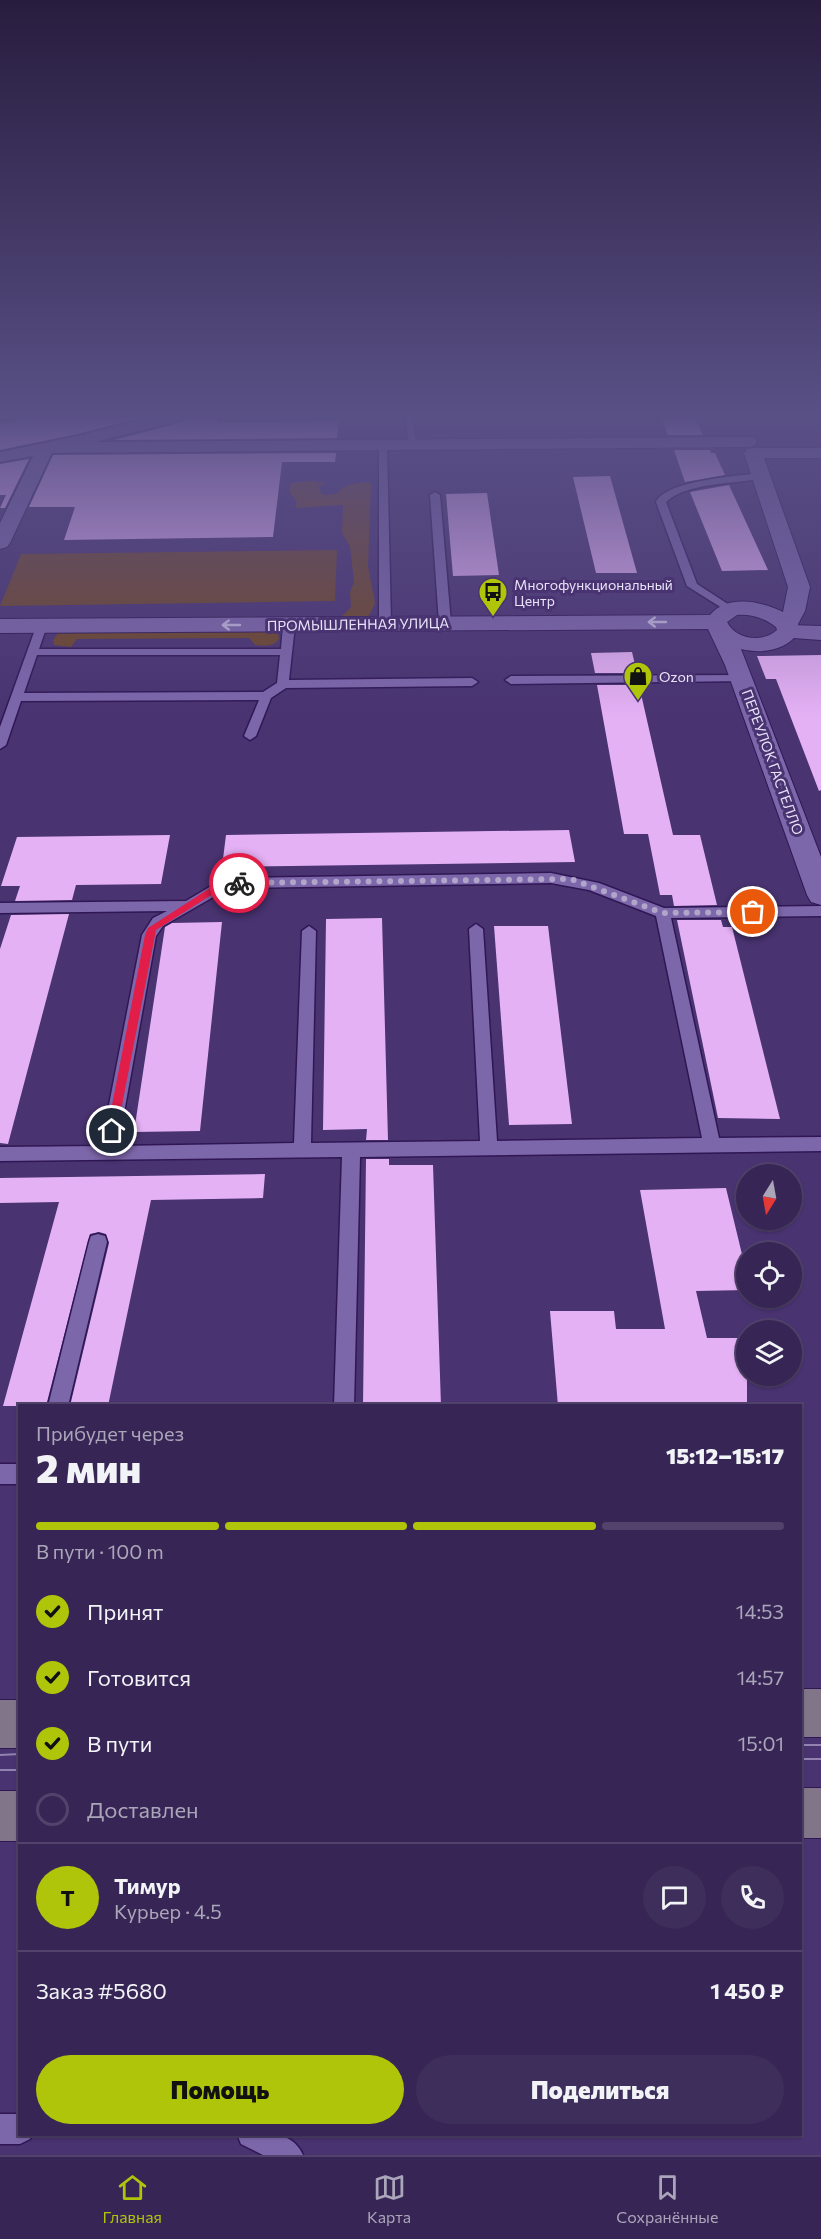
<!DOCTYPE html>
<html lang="ru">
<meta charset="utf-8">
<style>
body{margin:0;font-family:Commissioner,sans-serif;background:#3e2e5b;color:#f1f3f6;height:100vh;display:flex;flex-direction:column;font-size:22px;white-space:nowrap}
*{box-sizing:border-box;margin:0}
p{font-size:20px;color:#aaa5b9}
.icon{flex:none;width:33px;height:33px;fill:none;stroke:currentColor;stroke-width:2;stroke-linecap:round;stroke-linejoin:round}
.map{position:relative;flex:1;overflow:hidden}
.side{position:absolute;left:18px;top:1404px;width:784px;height:732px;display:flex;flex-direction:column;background:#372655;border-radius:0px;box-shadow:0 2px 4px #0004,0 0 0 2px #51436c}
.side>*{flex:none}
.needle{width:39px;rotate:191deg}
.tools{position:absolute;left:736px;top:1164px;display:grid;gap:12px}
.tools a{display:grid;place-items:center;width:66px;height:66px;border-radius:50%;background:#372655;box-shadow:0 2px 4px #0004,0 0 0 2px #51436c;font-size:30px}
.pin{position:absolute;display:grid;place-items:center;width:51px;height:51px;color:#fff;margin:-26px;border:3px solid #fff;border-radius:50%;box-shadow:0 2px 6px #0007}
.courier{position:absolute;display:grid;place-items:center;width:60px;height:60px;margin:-30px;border:4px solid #e11d48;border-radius:50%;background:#fff;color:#222;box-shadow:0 2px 8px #0007}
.head em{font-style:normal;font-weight:800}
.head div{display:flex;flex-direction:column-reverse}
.head{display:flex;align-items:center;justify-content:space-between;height:102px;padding:0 18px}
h1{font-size:39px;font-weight:800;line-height:45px}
.bar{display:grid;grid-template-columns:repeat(4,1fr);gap:9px 6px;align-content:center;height:72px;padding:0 18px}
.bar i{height:8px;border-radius:4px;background:#51436c}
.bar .current{background:#aec509}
.bar p{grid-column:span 4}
.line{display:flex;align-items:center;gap:15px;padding:0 18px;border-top:2px solid #51436c}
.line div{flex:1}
.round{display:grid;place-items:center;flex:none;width:63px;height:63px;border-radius:32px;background:#3e2e5b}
ol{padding:0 18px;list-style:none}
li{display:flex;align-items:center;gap:18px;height:66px}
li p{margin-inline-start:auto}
li .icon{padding:6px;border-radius:50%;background:#aec509;color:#111;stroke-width:4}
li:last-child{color:#aaa5b9}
li i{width:33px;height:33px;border:3px solid #51436c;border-radius:50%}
.action{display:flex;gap:12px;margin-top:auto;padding:12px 18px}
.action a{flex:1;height:69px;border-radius:36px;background:#aec509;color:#111;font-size:24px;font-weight:800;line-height:69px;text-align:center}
.action a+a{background:#3e2e5b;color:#f1f3f6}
.tab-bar{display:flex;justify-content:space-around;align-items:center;height:84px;border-top:2px solid #51436c;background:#372655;font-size:16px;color:#aaa5b9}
.tab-bar a{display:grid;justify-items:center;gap:3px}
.tab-bar .current{color:#aec509}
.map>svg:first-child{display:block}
.green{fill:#704726}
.building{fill:#e5b1f5}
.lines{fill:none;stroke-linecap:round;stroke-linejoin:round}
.service-casing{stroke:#301754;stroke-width:3}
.minor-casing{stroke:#301754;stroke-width:2}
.tertiary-casing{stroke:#301754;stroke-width:2}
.secondary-casing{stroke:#301754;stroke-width:2}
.service{fill:#7d67ab;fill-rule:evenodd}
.minor{fill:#7d67ab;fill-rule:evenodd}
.tertiary{fill:#7d67ab;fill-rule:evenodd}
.secondary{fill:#817689;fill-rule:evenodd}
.tram{stroke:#9182af;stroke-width:2}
.oneway{stroke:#c9bee2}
.route{fill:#e11d48}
.done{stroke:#b1a5ca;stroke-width:6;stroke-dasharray:0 10.8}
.labels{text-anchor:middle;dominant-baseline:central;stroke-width:6;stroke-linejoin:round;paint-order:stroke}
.far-poi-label{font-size:14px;fill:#e9e3fa;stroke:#493371;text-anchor:start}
.far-street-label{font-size:14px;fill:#e9e3fa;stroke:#493371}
</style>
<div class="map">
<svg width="821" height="2155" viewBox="0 0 821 2155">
<rect width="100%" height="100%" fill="#493371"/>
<g class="green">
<path d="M309,481L326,483L318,487L323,495L336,494C346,483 357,482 371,483L368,567L375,603L368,618L347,619L342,616L351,607L350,592L354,582L350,546L342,533L343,505L295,508L297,502L289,492L291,483Z"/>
<path d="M337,550L335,601L0,606L21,554Z"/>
<path d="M278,632L279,639C274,647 264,646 255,645L249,638L77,639L71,647L54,645L53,640L58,633Z"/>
</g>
<g class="building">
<path d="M38,416H147L77,434L0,450V424Z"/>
<path d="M187,416H217L218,423L339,421L337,438L114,440L183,422Z"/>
<path d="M666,416H694L703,435H668L662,419H667Z"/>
<path d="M674,450H710L711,453H715L725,475L685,482Z"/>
<path d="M336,453L335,462H282L273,537L64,540L75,507H29L53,455Z"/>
<path d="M29,459L5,508H0L6,495H0V464Z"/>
<path d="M610,476L637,573H596L573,477Z"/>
<path d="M729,485L768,570L722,571L690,492Z"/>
<path d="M487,493L499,575L453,576L446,494Z"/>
<path d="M632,652L637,673H595L591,653Z"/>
<path d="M821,655V790L819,791L776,679H766L757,656Z"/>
<path d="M597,685H639L673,835H700L717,905L674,906L672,895H660L648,834H624Z"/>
<path d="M569,830L575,862L222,867L226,835Z"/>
<path d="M170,835L161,884L76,885L72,900L15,901L20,886H1L17,837Z"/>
<path d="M69,914L8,1144L0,1143V949L11,915Z"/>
<path d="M382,918L388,1140H366L367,1129L323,1130L326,919Z"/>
<path d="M677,920H721L723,927H732L780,1119L718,1118Z"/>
<path d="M222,922L200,1131L134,1132L165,927L172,923Z"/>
<path d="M494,926H548L572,1124L509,1125Z"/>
<path d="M366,1159H389V1165H433L441,1406H363Z"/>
<path d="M265,1174L263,1198L151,1200L108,1406H70L109,1243L106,1234L99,1232L90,1234L46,1406H3L59,1202L0,1203V1178Z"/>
<path d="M726,1188L747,1275V1290L696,1291L707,1338H747V1406H558L550,1311H614L616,1329H665L640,1190Z"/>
</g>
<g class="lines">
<g class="service-casing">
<g id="service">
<path d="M405,416H413L416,446L409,444Z"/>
<path d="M383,441L387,444L391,624L385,627L379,624V444Z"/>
<path d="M761,473L764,474V478C737,484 687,482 666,502L697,584L734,608L735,610L730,613L687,586L656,502C667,480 738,476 761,473Z"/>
<path d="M435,492L440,495L451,623L445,626L439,623L430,495Z"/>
<path d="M289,622L295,625L289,680L472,678L478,682L472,686L286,688L271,698L256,736L250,740L244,736L259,700L21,701L6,745L0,749V727L37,624L41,623L47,626L39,649H281L283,625ZM37,655H280L277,683L263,692L24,693Z"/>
<path d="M742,675L748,679L746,681L511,684L505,680L511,676Z"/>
<path d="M551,873L599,883L664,908L821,906V916L671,918L719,1138L821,1137V1151L360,1157L354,1406H334L342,1157L0,1161V1147L101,1146L142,935L153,918L167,911L0,913V903L186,901L218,882L237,878ZM551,883L589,890L656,916L702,1138L497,1141L483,929L476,924L469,929L480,1141L311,1143L316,931L309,926L302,931L294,1143L118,1146L156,936L163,926L227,889L237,888Z"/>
<path d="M98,1234L105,1236L107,1242L68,1406H48L89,1242L91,1236Z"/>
<rect x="0" y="1464" width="20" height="20"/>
<path d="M0,2114H20V2134H32L30,2139L20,2144H0Z"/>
<path d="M237,2134C262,2134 291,2128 303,2155H263L241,2144Z"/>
</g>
</g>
<g class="minor-casing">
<g id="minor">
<path d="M156,416H185L182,420L95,442L748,437L754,438L757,442L754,446L748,447L52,453L10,543L7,547L0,549V523L33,456L0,462V452L78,436Z"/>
<path d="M788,625L821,626V640L780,637L777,632L780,627Z"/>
</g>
</g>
<g class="tertiary-casing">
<path id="tertiary" d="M753,448H821V458H764L810,587L805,611L798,624L799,632C786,651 762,654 741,649L821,857V905L811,902L807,895L725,665L708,629L0,633V619L710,615C727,594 761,601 783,612L788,587L744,453L747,449ZM737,615C752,614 764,618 776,627L777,630C763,643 736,640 727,622Z"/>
</g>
<g class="secondary-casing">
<g id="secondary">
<rect x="801" y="1689" width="20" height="48"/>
<rect x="0" y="1700" width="20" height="48"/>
<rect x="801" y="1788" width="20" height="50"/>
<rect x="0" y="1791" width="20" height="50"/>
</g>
</g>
<use href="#service" class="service"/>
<use href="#minor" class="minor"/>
<use href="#tertiary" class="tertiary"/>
<use href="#secondary" class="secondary"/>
<g class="tram">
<path d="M801,1745H821"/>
<path d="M0,1755L20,1754"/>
<path d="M801,1759H821"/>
<path d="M0,1770H20"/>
</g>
</g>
<defs><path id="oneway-shaft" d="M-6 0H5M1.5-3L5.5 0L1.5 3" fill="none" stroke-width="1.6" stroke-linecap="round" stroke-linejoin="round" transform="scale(1.5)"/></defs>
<g class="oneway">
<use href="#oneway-shaft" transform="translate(657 622) rotate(-180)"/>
<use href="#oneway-shaft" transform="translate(231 625) rotate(180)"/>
</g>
<linearGradient id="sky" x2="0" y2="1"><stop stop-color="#281c3e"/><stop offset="0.58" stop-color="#595086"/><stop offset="1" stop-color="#595086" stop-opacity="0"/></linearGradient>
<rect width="821" height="718" fill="url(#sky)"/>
<path class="route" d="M239,880L243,883L242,885L225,887L213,894L156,930L117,1131L115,1134H108L107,1131L145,935L148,928L207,890L220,883Z"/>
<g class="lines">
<path class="done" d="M239,883L571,879L663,913L753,912"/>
</g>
<defs>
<g id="bus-pin" transform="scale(1.5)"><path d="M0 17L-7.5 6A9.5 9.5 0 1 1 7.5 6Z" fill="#aec509" stroke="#493371"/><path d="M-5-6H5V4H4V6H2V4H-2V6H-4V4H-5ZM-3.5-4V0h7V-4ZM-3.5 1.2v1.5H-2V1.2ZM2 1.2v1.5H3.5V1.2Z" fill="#111"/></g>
<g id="shop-pin" transform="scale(1.5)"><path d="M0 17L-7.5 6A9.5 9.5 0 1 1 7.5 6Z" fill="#aec509" stroke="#493371"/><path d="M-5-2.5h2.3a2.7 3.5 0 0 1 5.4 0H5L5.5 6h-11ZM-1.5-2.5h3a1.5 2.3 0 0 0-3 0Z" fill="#111"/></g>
</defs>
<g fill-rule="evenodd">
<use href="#bus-pin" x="493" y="592"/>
<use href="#shop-pin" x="638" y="676"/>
</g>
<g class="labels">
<g class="far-poi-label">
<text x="514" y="584">Многофункциональный<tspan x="514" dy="16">Центр</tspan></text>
<text x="659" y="676">Ozon</text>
</g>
<g class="far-street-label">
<text transform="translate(358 624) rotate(-1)">ПРОМЫШЛЕННАЯ УЛИЦА</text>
<text transform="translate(773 762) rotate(70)">ПЕРЕУЛОК ГАСТЕЛЛО</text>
</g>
</g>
</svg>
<div class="tools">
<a><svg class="needle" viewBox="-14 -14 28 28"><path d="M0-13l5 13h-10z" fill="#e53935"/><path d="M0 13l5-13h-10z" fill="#aaa5b9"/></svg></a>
<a><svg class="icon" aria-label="locate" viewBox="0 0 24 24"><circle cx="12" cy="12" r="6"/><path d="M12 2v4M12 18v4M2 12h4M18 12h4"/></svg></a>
<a><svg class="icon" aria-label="layers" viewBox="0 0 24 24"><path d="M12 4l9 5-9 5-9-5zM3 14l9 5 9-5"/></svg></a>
</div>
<div class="pin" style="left:753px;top:912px;background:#ea580c"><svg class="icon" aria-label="bag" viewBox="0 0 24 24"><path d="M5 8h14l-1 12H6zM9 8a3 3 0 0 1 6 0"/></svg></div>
<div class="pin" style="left:112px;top:1131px;background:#1f2937"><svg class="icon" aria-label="home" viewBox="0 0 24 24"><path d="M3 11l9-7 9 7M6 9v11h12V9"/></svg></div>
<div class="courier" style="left:239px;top:883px"><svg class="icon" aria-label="bike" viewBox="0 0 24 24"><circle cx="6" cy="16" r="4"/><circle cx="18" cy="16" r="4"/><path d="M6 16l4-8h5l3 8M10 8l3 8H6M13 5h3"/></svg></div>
<section class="side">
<div class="head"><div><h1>2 мин</h1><p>Прибудет через</p></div><em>15:12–15:17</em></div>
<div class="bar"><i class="current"></i><i class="current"></i><i class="current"></i><i></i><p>В пути · 100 m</p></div>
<ol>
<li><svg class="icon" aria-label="check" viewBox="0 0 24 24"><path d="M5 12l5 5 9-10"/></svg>Принят<p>14:53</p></li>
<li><svg class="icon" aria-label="check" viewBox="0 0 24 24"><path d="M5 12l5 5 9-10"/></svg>Готовится<p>14:57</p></li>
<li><svg class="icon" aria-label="check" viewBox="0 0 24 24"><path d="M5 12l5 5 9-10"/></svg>В пути<p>15:01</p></li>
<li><i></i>Доставлен</li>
</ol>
<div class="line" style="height:108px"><b class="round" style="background:#aec509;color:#111">Т</b><div><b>Тимур</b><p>Курьер · 4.5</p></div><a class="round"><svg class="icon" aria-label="chat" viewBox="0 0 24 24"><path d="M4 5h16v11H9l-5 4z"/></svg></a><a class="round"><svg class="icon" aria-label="phone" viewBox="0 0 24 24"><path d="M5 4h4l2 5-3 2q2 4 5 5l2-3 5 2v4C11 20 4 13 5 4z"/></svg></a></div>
<div class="line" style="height:78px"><div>Заказ #5680</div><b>1 450 ₽</b></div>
<div class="action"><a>Помощь</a><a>Поделиться</a></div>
</section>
</div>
<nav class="tab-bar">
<a class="current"><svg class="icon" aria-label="home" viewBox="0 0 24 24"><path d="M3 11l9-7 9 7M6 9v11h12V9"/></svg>Главная</a>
<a><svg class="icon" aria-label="map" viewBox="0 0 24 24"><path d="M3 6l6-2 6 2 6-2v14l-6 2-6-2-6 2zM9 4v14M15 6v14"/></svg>Карта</a>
<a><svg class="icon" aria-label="saved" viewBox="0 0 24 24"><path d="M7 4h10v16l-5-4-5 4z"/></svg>Сохранённые</a>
</nav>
